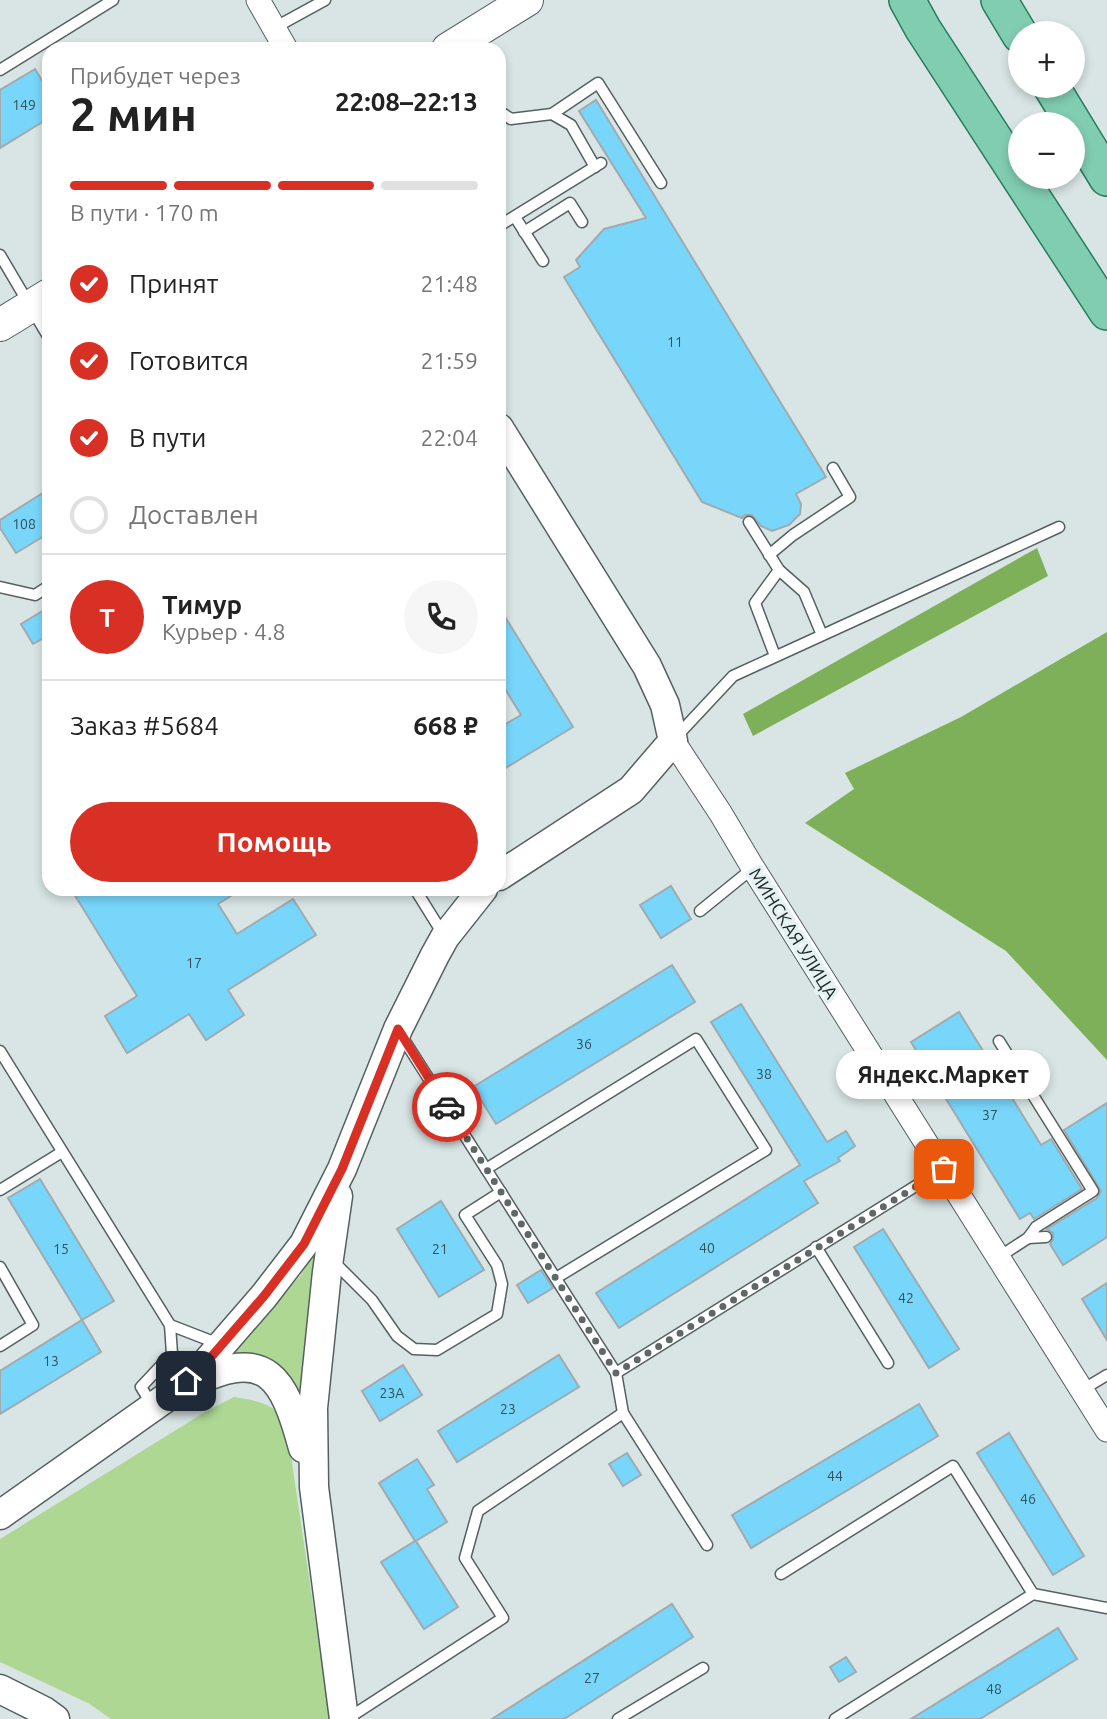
<!DOCTYPE html>
<html lang="ru">
<meta charset="utf-8">
<style>
body{margin:0;font-family:Ubuntu,sans-serif;background:#f6f6f6;color:#222;height:100vh;display:flex;flex-direction:column;font-size:26px;white-space:nowrap}
*{box-sizing:border-box;margin:0}
p{font-size:23px;color:#767676}
.icon{flex:none;width:38px;height:38px;fill:none;stroke:currentColor;stroke-width:2;stroke-linecap:round;stroke-linejoin:round}
.map{position:relative;flex:1;overflow:hidden}
.details{position:absolute;left:42px;top:42px;width:464px;height:854px;display:flex;flex-direction:column;background:#fff;border-radius:21px;box-shadow:0 4px 10px #0003}
.details>*{flex:none}
.fabs{position:absolute;left:1008px;top:21px;display:grid;gap:14px}
.fabs a{display:grid;place-items:center;width:77px;height:77px;border-radius:50%;background:#fff;box-shadow:0 4px 10px #0003;font-size:35px}
.pin{position:absolute;display:grid;place-items:center;width:60px;height:60px;color:#fff;margin:-30px;border-radius:14px;box-shadow:0 4px 10px #0006}
.courier{position:absolute;display:grid;place-items:center;width:70px;height:70px;margin:-35px;border:5px solid #d93025;border-radius:50%;background:#fff;color:#222;box-shadow:0 2px 9px #0007}
.bubble{position:absolute;height:49px;border-radius:24px;background:#fff;box-shadow:0 4px 10px #0003;font-size:23px;font-weight:700;line-height:49px;text-align:center}
.overview em{font-style:normal;font-weight:700}
.overview div{display:flex;flex-direction:column-reverse}
.overview{display:flex;align-items:center;justify-content:space-between;height:119px;padding:0 28px}
h1{font-size:46px;font-weight:700;line-height:52px}
.bar{display:grid;grid-template-columns:repeat(4,1fr);gap:10px 7px;align-content:center;height:84px;padding:0 28px}
.bar i{height:9px;border-radius:5px;background:#e0e0e0}
.bar .current{background:#d93025}
.bar p{grid-column:span 4}
.line{display:flex;align-items:center;gap:18px;padding:0 28px;border-top:2px solid #e0e0e0}
.line div{flex:1}
.round{display:grid;place-items:center;flex:none;width:74px;height:74px;border-radius:37px;background:#f6f6f6}
ol{padding:0 28px;list-style:none}
li{display:flex;align-items:center;gap:21px;height:77px}
li p{margin-inline-start:auto}
li .icon{padding:7px;border-radius:50%;background:#d93025;color:#fff;stroke-width:4}
li:last-child{color:#767676}
li i{width:38px;height:38px;border:4px solid #e0e0e0;border-radius:50%}
.primary-button{display:flex;gap:14px;margin-top:auto;padding:14px 28px}
.primary-button a{flex:1;height:80px;border-radius:42px;background:#d93025;color:#fff;font-size:28px;font-weight:700;line-height:80px;text-align:center}
.map>svg:first-child{display:block}
.green{fill:#aed794}
.forest{fill:#7db059}
.building{fill:#78d6fb;stroke:#a0aaaf;stroke-width:2}
.lines{fill:none;stroke-linecap:round;stroke-linejoin:round}
.service-casing{stroke:#556060;stroke-width:13}
.minor-casing{stroke:#556060;stroke-width:25}
.tertiary-casing{stroke:#556060;stroke-width:31}
.secondary-casing{stroke:#556060;stroke-width:34}
.primary-casing{stroke:#287c5f;stroke-width:38}
.service{stroke:#fff;stroke-width:10}
.minor{stroke:#fff;stroke-width:23}
.tertiary{stroke:#fff;stroke-width:28}
.secondary{stroke:#fff;stroke-width:32}
.primary{stroke:#81cdb2;stroke-width:35}
.done{stroke:#5f6767;stroke-width:7;stroke-dasharray:0 12.6}
.route{stroke:#d93025;stroke-width:9}
.labels{text-anchor:middle;dominant-baseline:central;stroke-width:7;stroke-linejoin:round;paint-order:stroke}
.number-label{font-size:14px;fill:#345059}
.street-label{font-size:18px;fill:#1e2323;stroke:#e5f2f2}
</style>
<div class="map">
<svg width="1107" height="1719" viewBox="0 0 1107 1719">
<rect width="100%" height="100%" fill="#d8e5e4"/>
<g class="green">
<path d="M318,1245L305,1419L226,1359L301,1275Z"/>
<path d="M234,1397C283,1404 289,1416 292,1463L330,1719H111L88,1703L0,1662V1539L205,1412Z"/>
</g>
<g class="forest">
<path d="M1037,548L1048,576L753,736L743,714Z"/>
<path d="M1107,632V1060L1006,951L805,823L854,789L845,773L961,717Z"/>
</g>
<g class="building">
<path d="M35,69L49,92V118L0,148V90Z"/>
<path d="M596,100L826,477L796,494L801,504L800,514L789,525L772,531L761,526L752,515H745L742,518L702,502L564,277L580,267L576,260L604,229L646,218L579,111Z"/>
<path d="M49,489V533L16,553L0,528V520Z"/>
<path d="M49,607V635L33,644L21,624Z"/>
<path d="M499,607L573,727L499,772V728L521,715L499,679Z"/>
<path d="M671,886L691,919L661,938L640,905Z"/>
<path d="M71,889H242L218,904L237,934L293,899L316,935L228,990L244,1015L206,1040L189,1014L127,1053L105,1016L137,996Z"/>
<path d="M672,965L695,1002L496,1124L473,1087Z"/>
<path d="M741,1004L827,1142L846,1131L855,1146L838,1158L840,1161L804,1181L818,1203L619,1328L596,1293L800,1165L711,1022Z"/>
<path d="M959,1012L1041,1145L1051,1139L1082,1189L1034,1219L1030,1213L1020,1219L911,1042Z"/>
<path d="M1107,1103V1237L1063,1265L1050,1244L1053,1240V1233L1047,1229L1097,1198L1101,1191L1064,1130Z"/>
<path d="M40,1179L114,1301L82,1320L8,1198Z"/>
<path d="M441,1201L484,1270L439,1297L397,1229Z"/>
<path d="M883,1229L959,1349L929,1368L854,1247Z"/>
<path d="M541,1270L553,1288L528,1303L517,1285Z"/>
<path d="M1107,1283V1340L1082,1299Z"/>
<path d="M82,1320L101,1352L0,1414V1371Z"/>
<path d="M559,1355L579,1387L457,1462L438,1431Z"/>
<path d="M403,1365L422,1395L380,1421L362,1391Z"/>
<path d="M919,1404L938,1436L751,1548L732,1515Z"/>
<path d="M1009,1433L1084,1556L1053,1575L977,1453Z"/>
<path d="M627,1453L641,1475L623,1486L609,1464Z"/>
<path d="M417,1459L434,1485L427,1489L447,1522L416,1541L458,1607L424,1629L381,1562L415,1541L379,1483Z"/>
<path d="M672,1604L693,1637L564,1719H492Z"/>
<path d="M1058,1628L1077,1659L980,1719H911Z"/>
<path d="M846,1657L856,1672L839,1682L830,1667Z"/>
</g>
<g class="lines">
<g class="service-casing">
<g id="service">
<path d="M274,28L325,0"/>
<path d="M0,70L113,0"/>
<path d="M499,111L511,119L552,114L571,125L595,167"/>
<path d="M552,114L598,83L661,183"/>
<path d="M515,217L543,261"/>
<path d="M499,226L601,163"/>
<path d="M524,232L570,203L582,222"/>
<path d="M0,255L49,338"/>
<path d="M749,522L779,570"/>
<path d="M769,555L793,535L850,497L833,468"/>
<path d="M0,587L35,595L49,586"/>
<path d="M775,656L755,603L779,570L804,592L822,635"/>
<path d="M676,737L733,676L1059,527"/>
<path d="M415,889L443,934"/>
<path d="M700,911L753,868"/>
<path d="M399,1032L486,1169L696,1039L766,1150L556,1278"/>
<path d="M999,1041L1093,1191L1036,1227L1028,1238L999,1257"/>
<path d="M0,1051L170,1325L172,1354L141,1387L152,1405"/>
<path d="M486,1169L616,1373L623,1413L707,1545"/>
<path d="M0,1190L62,1152"/>
<path d="M1028,1238L1046,1237"/>
<path d="M816,1247L888,1363"/>
<path d="M333,1261L372,1300L397,1336L414,1349L437,1350L497,1314L502,1284L497,1265L465,1215L501,1192"/>
<path d="M0,1267L33,1325L0,1346"/>
<path d="M170,1325L219,1344"/>
<path d="M616,1373L943,1169"/>
<path d="M1082,1390L1107,1375"/>
<path d="M781,1574L953,1466L1033,1594"/>
<path d="M347,1719L503,1618L465,1558L478,1511L623,1413"/>
<path d="M618,1719L703,1668"/>
<path d="M835,1719L1033,1594L1107,1608"/>
</g>
</g>
<g class="minor-casing">
<g id="minor">
<path d="M258,0L286,49"/>
<path d="M673,741L721,814L753,868L1107,1430"/>
</g>
</g>
<g class="tertiary-casing">
<g id="tertiary">
<path d="M499,428L647,666L665,705L673,741L631,790L499,876"/>
<path d="M338,1196L327,1272L313,1408L314,1487L344,1719"/>
<path d="M191,1384C267,1345 284,1378 303,1448"/>
<path d="M0,1515L167,1397L205,1364L264,1296L304,1244L342,1169L398,1029L435,955L445,937L483,889"/>
<path d="M0,1689L44,1711L55,1719"/>
</g>
</g>
<g class="secondary-casing">
<g id="secondary">
<path d="M448,49L527,0"/>
<path d="M0,325L49,295"/>
</g>
</g>
<g class="primary-casing">
<g id="primary">
<path d="M907,0L923,29L1107,312"/>
<path d="M999,0L1020,35"/>
<path d="M1051,86L1107,178"/>
</g>
</g>
<use href="#service" class="service"/>
<use href="#minor" class="minor"/>
<use href="#tertiary" class="tertiary"/>
<use href="#secondary" class="secondary"/>
<use href="#primary" class="primary"/>
</g>
<g class="lines">
<path class="done" d="M447,1107L616,1373L944,1169"/>
<path class="route" d="M186,1381L205,1364L264,1296L304,1244L342,1169L398,1029L447,1107"/>
</g>
<g class="labels">
<g class="number-label">
<text x="24" y="105">149</text>
<text x="675" y="342">11</text>
<text x="24" y="524">108</text>
<text x="194" y="963">17</text>
<text x="584" y="1044">36</text>
<text x="764" y="1074">38</text>
<text x="990" y="1115">37</text>
<text x="707" y="1248">40</text>
<text x="61" y="1249">15</text>
<text x="440" y="1249">21</text>
<text x="906" y="1298">42</text>
<text x="51" y="1361">13</text>
<text x="392" y="1393">23А</text>
<text x="508" y="1409">23</text>
<text x="835" y="1476">44</text>
<text x="1028" y="1499">46</text>
<text x="592" y="1678">27</text>
<text x="994" y="1689">48</text>
</g>
<g class="street-label">
<text transform="translate(794 933) rotate(58)">МИНСКАЯ УЛИЦА</text>
</g>
</g>
</svg>
<div class="fabs">
<a>+</a>
<a>−</a>
</div>
<div class="pin" style="left:944px;top:1169px;background:#ea580c"><svg class="icon" aria-label="bag" viewBox="0 0 24 24"><path d="M5 8h14l-1 12H6zM9 8a3 3 0 0 1 6 0"/></svg></div>
<div class="pin" style="left:186px;top:1381px;background:#1f2937"><svg class="icon" aria-label="home" viewBox="0 0 24 24"><path d="M3 11l9-7 9 7M6 9v11h12V9"/></svg></div>
<div class="courier" style="left:447px;top:1107px"><svg class="icon" aria-label="car" viewBox="0 0 24 24"><path d="M5 17H2v-5l4-1 3-4h7l3 4 3 1v5h-3M9 17h6M6 11h13"/><circle cx="7" cy="17" r="2"/><circle cx="17" cy="17" r="2"/></svg></div>
<div class="bubble" style="left:836px;top:1050px;width:214px">Яндекс.Маркет</div>
<section class="details">
<div class="overview"><div><h1>2 мин</h1><p>Прибудет через</p></div><em>22:08–22:13</em></div>
<div class="bar"><i class="current"></i><i class="current"></i><i class="current"></i><i></i><p>В пути · 170 m</p></div>
<ol>
<li><svg class="icon" aria-label="check" viewBox="0 0 24 24"><path d="M5 12l5 5 9-10"/></svg>Принят<p>21:48</p></li>
<li><svg class="icon" aria-label="check" viewBox="0 0 24 24"><path d="M5 12l5 5 9-10"/></svg>Готовится<p>21:59</p></li>
<li><svg class="icon" aria-label="check" viewBox="0 0 24 24"><path d="M5 12l5 5 9-10"/></svg>В пути<p>22:04</p></li>
<li><i></i>Доставлен</li>
</ol>
<div class="line" style="height:126px"><b class="round" style="background:#d93025;color:#fff">Т</b><div><b>Тимур</b><p>Курьер · 4.8</p></div><a class="round"><svg class="icon" aria-label="phone" viewBox="0 0 24 24"><path d="M5 4h4l2 5-3 2q2 4 5 5l2-3 5 2v4C11 20 4 13 5 4z"/></svg></a></div>
<div class="line" style="height:91px"><div>Заказ #5684</div><b>668 ₽</b></div>
<div class="primary-button"><a>Помощь</a></div>
</section>
</div>
